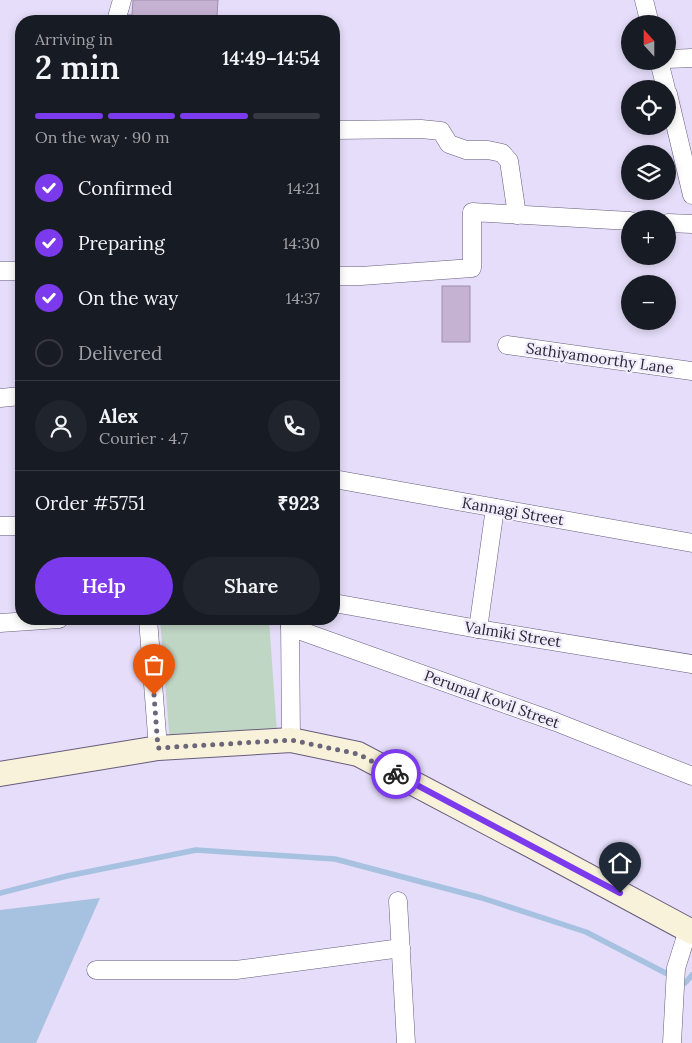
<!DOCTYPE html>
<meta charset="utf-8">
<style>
body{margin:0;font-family:Lora,serif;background:#20242c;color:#f1f3f6;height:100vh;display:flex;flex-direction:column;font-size:19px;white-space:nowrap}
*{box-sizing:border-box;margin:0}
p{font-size:16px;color:#9ea1a6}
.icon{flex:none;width:28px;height:28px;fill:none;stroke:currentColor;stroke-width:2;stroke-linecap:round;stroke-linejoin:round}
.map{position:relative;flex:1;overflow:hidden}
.sheet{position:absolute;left:15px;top:15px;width:325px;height:610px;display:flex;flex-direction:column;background:#171b24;border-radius:20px;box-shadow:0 2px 8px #0003}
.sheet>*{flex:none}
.needle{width:32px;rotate:339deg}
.tools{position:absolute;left:621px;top:15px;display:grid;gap:10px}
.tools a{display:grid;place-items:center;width:55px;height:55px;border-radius:50%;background:#171b24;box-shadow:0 2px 8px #0003;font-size:25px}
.pin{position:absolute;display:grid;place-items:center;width:42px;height:42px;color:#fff;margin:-51px -21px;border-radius:50% 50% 50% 0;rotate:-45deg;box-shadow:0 0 5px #0007}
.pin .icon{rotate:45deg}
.courier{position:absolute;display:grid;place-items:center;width:50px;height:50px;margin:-25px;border:4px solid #7c3aed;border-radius:50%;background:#fff;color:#222;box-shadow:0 1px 6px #0007}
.headline em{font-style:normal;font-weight:600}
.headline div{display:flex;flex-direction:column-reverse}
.headline{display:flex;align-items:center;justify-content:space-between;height:85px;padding:0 20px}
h1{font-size:32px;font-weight:600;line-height:38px}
.bar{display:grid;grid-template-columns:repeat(4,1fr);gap:8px 5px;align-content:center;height:60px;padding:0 20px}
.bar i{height:6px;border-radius:4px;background:#363941}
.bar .selected{background:#7c3aed}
.bar p{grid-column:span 4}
.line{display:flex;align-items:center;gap:12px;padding:0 20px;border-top:1px solid #363941}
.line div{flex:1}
.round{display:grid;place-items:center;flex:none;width:52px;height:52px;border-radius:26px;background:#20242c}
ol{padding:0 20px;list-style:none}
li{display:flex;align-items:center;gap:15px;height:55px}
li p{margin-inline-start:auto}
li .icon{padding:5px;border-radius:50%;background:#7c3aed;color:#fff;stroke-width:4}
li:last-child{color:#9ea1a6}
li i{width:28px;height:28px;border:2px solid #363941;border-radius:50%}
.action{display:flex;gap:10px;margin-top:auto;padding:10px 20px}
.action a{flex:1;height:58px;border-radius:30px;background:#7c3aed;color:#fff;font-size:20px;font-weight:600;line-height:58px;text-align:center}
.action a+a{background:#20242c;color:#f1f3f6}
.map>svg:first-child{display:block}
.green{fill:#c0d6c5}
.water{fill:#a7c1e0}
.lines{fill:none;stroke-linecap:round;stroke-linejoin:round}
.stream{stroke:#a7c1e0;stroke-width:5.5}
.building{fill:#c5b2d3;stroke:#9f8dac}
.street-casing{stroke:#665d7c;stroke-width:19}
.secondary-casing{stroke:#665d7c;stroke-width:26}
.street{stroke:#fff;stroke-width:18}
.secondary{stroke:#f9f2da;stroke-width:24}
.done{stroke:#6b6679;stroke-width:5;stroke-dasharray:0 9}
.route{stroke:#7c3aed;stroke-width:6}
.labels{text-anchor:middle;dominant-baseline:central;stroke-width:4.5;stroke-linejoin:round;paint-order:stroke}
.street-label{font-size:15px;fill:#2a2634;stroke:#f0ecfb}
</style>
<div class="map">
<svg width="692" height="1043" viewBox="0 0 692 1043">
<rect width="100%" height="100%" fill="#e5ddf9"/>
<path class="green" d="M160,619H269L277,734L170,743Z"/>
<path class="water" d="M100,898L36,1043H0V910Z"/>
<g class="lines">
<path class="stream" d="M0,893L67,876L196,850L335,859L482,898L586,932L685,983L692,975"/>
</g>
<g class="building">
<path d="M133,0H218L217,16H209V21H119V14L132,15Z"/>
<rect x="442" y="286" width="28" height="56"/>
</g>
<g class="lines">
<g class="street-casing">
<g id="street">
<path d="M644,0L650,24"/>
<path d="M116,21L122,0"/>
<path d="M668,59L692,58"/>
<path d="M659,61L666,89"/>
<path d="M668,94L692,195"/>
<path d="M334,130L421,129L441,131L449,144L466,150H488L502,153L509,161L517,215"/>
<path d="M668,223L692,224"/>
<path d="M0,271H21"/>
<path d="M334,276H361L472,268V212L630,221"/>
<path d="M507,345L692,371"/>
<path d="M0,398L21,396"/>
<path d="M334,479L692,543"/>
<path d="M0,526H21"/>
<path d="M334,603L478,629L692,664"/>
<path d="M148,619L158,748"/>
<path d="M290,619L291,740"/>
<path d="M0,623L59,619"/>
<path d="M290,627L556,722L692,776"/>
<path d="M478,629L495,508"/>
<path d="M398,901L406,1043"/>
<path d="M96,970H236L401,948"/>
<path d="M672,1043L676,968L688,930"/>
</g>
</g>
<g class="secondary-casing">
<path id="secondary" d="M0,774L158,748L291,740L358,754L534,847L692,932"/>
</g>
<use href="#street" class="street"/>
<use href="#secondary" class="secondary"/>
</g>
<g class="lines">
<path class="done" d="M154,695L158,748L291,740L358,754L396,774"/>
<path class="route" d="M396,774L620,893"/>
</g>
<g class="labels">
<g class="street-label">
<text transform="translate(600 358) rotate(8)">Sathiyamoorthy Lane</text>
<text transform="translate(513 511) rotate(10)">Kannagi Street</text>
<text transform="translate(513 634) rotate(9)">Valmiki Street</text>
<text transform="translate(492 699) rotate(20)">Perumal Kovil Street</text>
</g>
</g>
</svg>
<div class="tools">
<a><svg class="needle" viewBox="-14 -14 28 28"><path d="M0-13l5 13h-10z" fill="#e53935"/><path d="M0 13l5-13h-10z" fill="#9ea1a6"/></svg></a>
<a><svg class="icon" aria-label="locate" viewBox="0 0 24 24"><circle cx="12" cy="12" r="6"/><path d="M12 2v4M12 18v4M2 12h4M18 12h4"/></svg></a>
<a><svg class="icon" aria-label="layers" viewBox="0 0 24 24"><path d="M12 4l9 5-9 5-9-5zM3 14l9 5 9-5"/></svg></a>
<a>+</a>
<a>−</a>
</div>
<div class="pin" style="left:154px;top:695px;background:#ea580c"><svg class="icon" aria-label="bag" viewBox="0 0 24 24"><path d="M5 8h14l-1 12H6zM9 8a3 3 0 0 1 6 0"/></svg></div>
<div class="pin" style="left:620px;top:893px;background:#1f2937"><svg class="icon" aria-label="home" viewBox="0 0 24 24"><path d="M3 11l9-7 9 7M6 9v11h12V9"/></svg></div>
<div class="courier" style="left:396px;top:774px"><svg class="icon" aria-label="bike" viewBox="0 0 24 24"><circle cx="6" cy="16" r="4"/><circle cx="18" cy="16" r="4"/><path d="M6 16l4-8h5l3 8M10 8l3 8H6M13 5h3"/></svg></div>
<section class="sheet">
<div class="headline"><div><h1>2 min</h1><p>Arriving in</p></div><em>14:49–14:54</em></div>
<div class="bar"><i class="selected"></i><i class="selected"></i><i class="selected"></i><i></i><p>On the way · 90 m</p></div>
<ol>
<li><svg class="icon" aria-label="check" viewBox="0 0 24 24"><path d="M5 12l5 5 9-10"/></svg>Confirmed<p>14:21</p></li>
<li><svg class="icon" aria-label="check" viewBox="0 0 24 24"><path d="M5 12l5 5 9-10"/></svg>Preparing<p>14:30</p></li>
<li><svg class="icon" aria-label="check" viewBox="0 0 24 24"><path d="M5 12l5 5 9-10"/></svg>On the way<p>14:37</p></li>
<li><i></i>Delivered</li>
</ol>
<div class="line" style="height:90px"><a class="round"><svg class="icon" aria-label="person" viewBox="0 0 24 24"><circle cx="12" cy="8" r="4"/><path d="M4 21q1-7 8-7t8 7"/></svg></a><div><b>Alex</b><p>Courier · 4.7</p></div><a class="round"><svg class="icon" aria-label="phone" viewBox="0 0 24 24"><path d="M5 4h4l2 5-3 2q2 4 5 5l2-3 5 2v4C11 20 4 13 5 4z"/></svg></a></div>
<div class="line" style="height:65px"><div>Order #5751</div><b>₹923</b></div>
<div class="action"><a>Help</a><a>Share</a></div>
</section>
</div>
